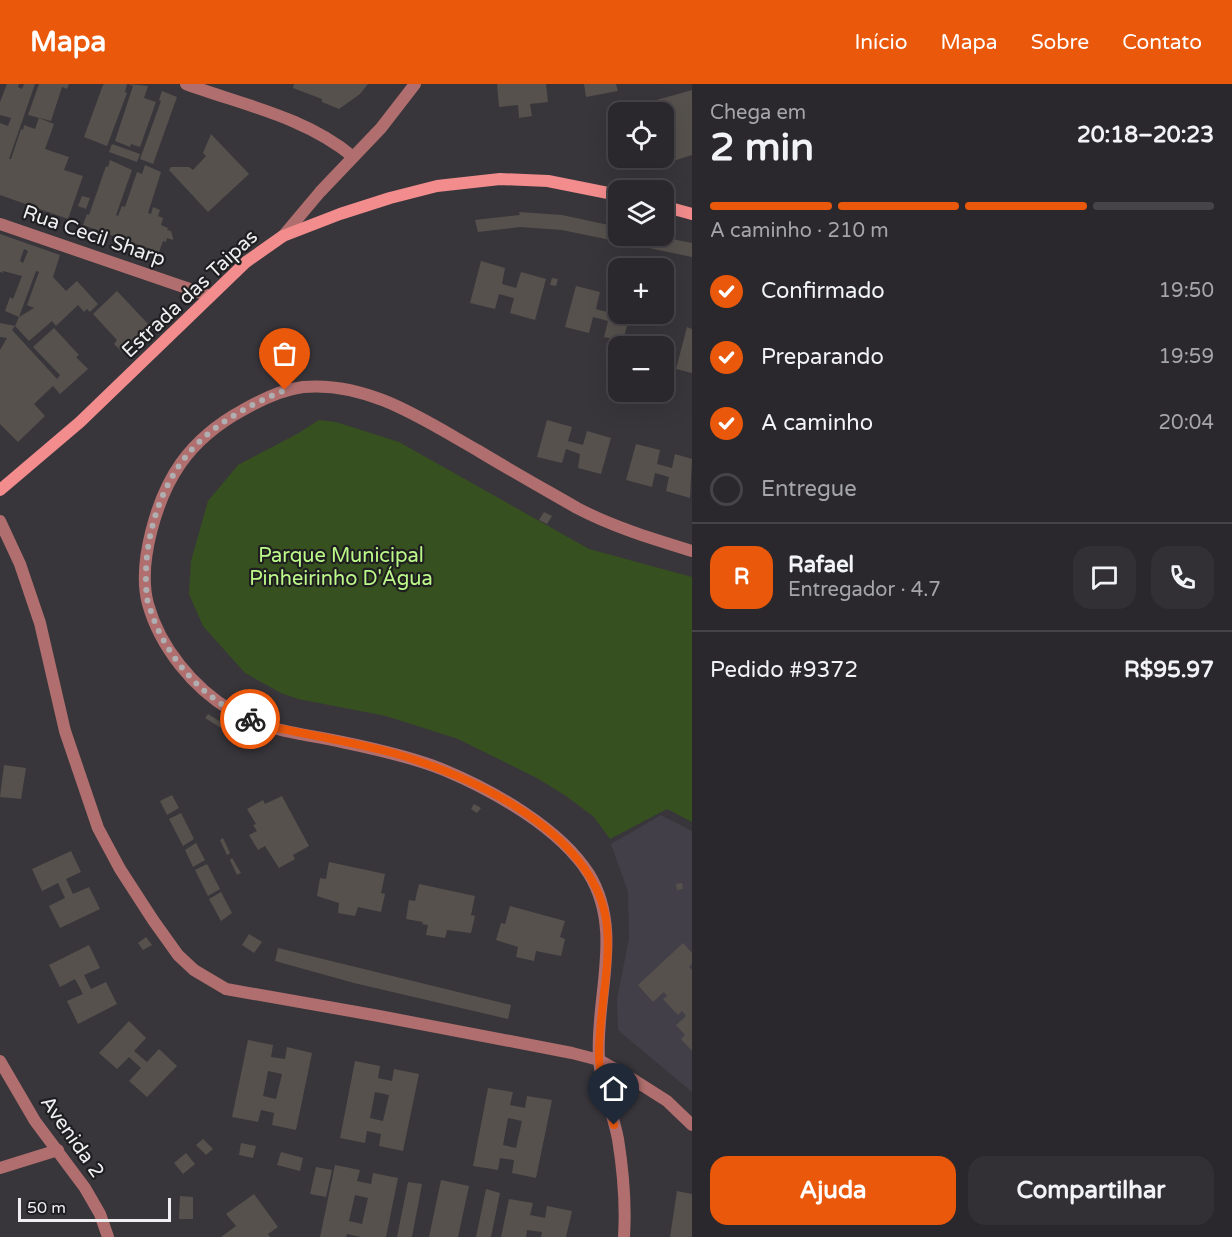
<!DOCTYPE html>
<html lang="pt">
<meta charset="utf-8">
<style>
body{margin:0;font-family:"Varela Round",sans-serif;background:#323034;color:#f1f3f6;height:100vh;display:flex;flex-direction:column;font-size:22px;white-space:nowrap}
*{box-sizing:border-box;margin:0}
p{font-size:20px;color:#a5a6a9}
.icon{flex:none;width:33px;height:33px;fill:none;stroke:currentColor;stroke-width:2;stroke-linecap:round;stroke-linejoin:round}
.map{position:relative;flex:1;overflow:hidden}
.panel{display:flex;flex-direction:column;background:#2a282c;width:540px}
.panel>*{flex:none}
.buttons{position:absolute;left:608px;top:18px;display:grid;gap:12px}
.buttons a{display:grid;place-items:center;width:66px;height:66px;border-radius:12px;background:#2a282c;box-shadow:0 6px 24px #0002,0 0 0 2px #464448;font-size:30px}
.scale{position:absolute;left:18px;bottom:15px;width:153px;box-sizing:border-box;padding-left:6px;border:3px solid #efeef1;border-top:0;font-size:16px;line-height:21px;white-space:nowrap;color:#efeef1;-webkit-text-stroke:4px #1f1e20;paint-order:stroke}
.pin{position:absolute;display:grid;place-items:center;width:51px;height:51px;color:#fff;margin:-62px -26px;border-radius:50% 50% 50% 0;rotate:-45deg;box-shadow:0 0 6px #0007}
.pin .icon{rotate:45deg}
.courier{position:absolute;display:grid;place-items:center;width:60px;height:60px;margin:-30px;border:4px solid #ea580c;border-radius:50%;background:#fff;color:#222;box-shadow:0 2px 8px #0007}
.overview em{font-style:normal;font-weight:700}
.overview div{display:flex;flex-direction:column-reverse}
.overview{display:flex;align-items:center;justify-content:space-between;height:102px;padding:0 18px}
h1{font-size:39px;font-weight:700;line-height:45px}
.bar{display:grid;grid-template-columns:repeat(4,1fr);gap:9px 6px;align-content:center;height:72px;padding:0 18px}
.bar i{height:8px;border-radius:4px;background:#464448}
.bar .selected{background:#ea580c}
.bar p{grid-column:span 4}
.line{display:flex;align-items:center;gap:15px;padding:0 18px;border-top:2px solid #464448}
.line div{flex:1}
.round{display:grid;place-items:center;flex:none;width:63px;height:63px;border-radius:18px;background:#323034}
ol{padding:0 18px;list-style:none}
li{display:flex;align-items:center;gap:18px;height:66px}
li p{margin-inline-start:auto}
li .icon{padding:6px;border-radius:50%;background:#ea580c;color:#fff;stroke-width:4}
li:last-child{color:#a5a6a9}
li i{width:33px;height:33px;border:3px solid #464448;border-radius:50%}
.cta{display:flex;gap:12px;margin-top:auto;padding:12px 18px}
.cta a{flex:1;height:69px;border-radius:18px;background:#ea580c;color:#fff;font-size:24px;font-weight:700;line-height:69px;text-align:center}
.cta a+a{background:#323034;color:#f1f3f6}
header{display:flex;align-items:center;gap:36px;box-sizing:border-box;height:84px;padding:0 30px;background:#ea580c;color:#fff}
header strong{font-size:28px}
nav{display:flex;gap:33px;margin-inline-start:auto;font-size:21px}
main{display:flex;flex:1;min-height:0}
.map>svg:first-child{display:block}
.built{fill:#423f49}
.green{fill:#37501f}
.building{fill:#56514d;fill-rule:evenodd}
.lines{fill:none;stroke-linecap:round;stroke-linejoin:round}
.street{stroke:#b06f6e;stroke-width:12}
.secondary{stroke:#f38c8d;stroke-width:12}
.done{stroke:#afaeb1;stroke-width:6;stroke-dasharray:0 10.8}
.route{stroke:#ea580c;stroke-width:8}
.labels{text-anchor:middle;dominant-baseline:central;stroke-width:4.5;stroke-linejoin:round;paint-order:stroke}
.street-label{font-size:20px;fill:#efeef1;stroke:#1f1e20}
.park-label{font-size:20px;fill:#bcf988;stroke:#1f1e20}
</style>
<header>
<strong>Mapa</strong>
<nav><a>Início</a><a>Mapa</a><a>Sobre</a><a>Contato</a></nav>
</header>
<main>
<div class="map">
<svg width="692" height="1153" viewBox="0 0 692 1153">
<rect width="100%" height="100%" fill="#38363b"/>
<path class="built" d="M661,731L692,747V1008L618,946L617,915L629,854L628,808L611,760Z"/>
<path class="green" d="M319,336L336,338L399,358L589,465L692,493V738L667,725L610,755L594,733L566,712L537,694L458,655L386,632L298,615L281,609L245,589L203,542L189,510L191,477L208,417L238,381L297,350Z"/>
<g class="building">
<path d="M7,0H19L18,3L22,5L24,0H35L9,75H11L21,45L23,46L24,41L35,45L39,34L54,40L45,65L69,73L64,86L83,92L68,135L0,111V39L8,42L11,34L0,31V18Z"/>
<path d="M39,0H69L67,5L62,3L51,37L28,31Z"/>
<path d="M105,0H127L125,8L127,9L107,62L84,53L103,1Z"/>
<path d="M129,0L148,2L144,14L156,18L140,63L131,60L130,63L115,57L133,2Z"/>
<path d="M294,0H368L360,10L339,25L322,18V15L293,4Z"/>
<path d="M497,0H546L548,18L530,20L532,32L519,34L518,21L499,23Z"/>
<path d="M584,0H616L618,7L586,13Z"/>
<path d="M692,6V71L667,79L663,67V28H649L646,19Z"/>
<path d="M162,7L177,13L153,80L140,75L161,17L159,16Z"/>
<path d="M211,50L249,90L208,128L169,86L171,83H189L193,86L206,72L203,69Z"/>
<path d="M112,60L140,70L137,78L109,68Z"/>
<path d="M110,76L132,86L116,131L118,132L122,122L125,123L137,88L142,90L145,81L161,88L148,129L151,130L153,123L160,126L158,132L163,134L161,141L168,144L167,146L171,147L173,154V156L167,154L166,158L163,157L159,168L83,141L87,130L89,131L106,82L108,83Z"/>
<path d="M82,112L90,114L86,125L78,122Z"/>
<path d="M519,128L562,131L618,143V152H657L692,159V173L562,146L520,143L478,148L475,136L520,131Z"/>
<path d="M0,150L60,171L53,193L66,207L77,197L98,220L90,228L87,225L84,228L78,221L56,242L52,237L29,257L15,242L12,246L57,295L60,291L33,263L54,244L79,271L76,273L88,285L60,310L53,302L34,320L45,332L18,358L0,340V266L7,254L0,253V239L15,242L16,240L19,233L5,227L10,213L13,215L22,192L3,187V189L0,188ZM24,165L28,167L23,179L20,177ZM36,187L39,188L27,221L34,224L19,233Z"/>
<path d="M481,177L505,184L502,200L516,204L521,188L546,195L535,236L510,229L514,214L499,210L495,225L470,219Z"/>
<path d="M552,194L558,195L556,202L550,201Z"/>
<path d="M576,202L600,208L596,225L611,229L615,212L618,213V230H630L623,257L604,253L608,237L593,233L589,249L565,243Z"/>
<path d="M117,207L150,242L141,251L143,254L136,261L133,257L122,268L114,260L117,256L93,230Z"/>
<path d="M687,243L692,245V289L676,285Z"/>
<path d="M547,336L572,343L568,357L583,361L587,347L611,354L601,390L578,384L580,370L566,365L562,379L537,373Z"/>
<path d="M636,360L660,366L657,380L672,384L675,370L692,375L690,414L666,407L669,393L655,389L652,403L626,396Z"/>
<path d="M544,428L552,432L547,440L539,436Z"/>
<path d="M208,630L224,640L221,644L205,634Z"/>
<path d="M4,681L26,684L21,715L0,713Z"/>
<path d="M172,711L179,724L167,731L160,717Z"/>
<path d="M282,712L309,762L293,771L295,775L279,784L265,762L258,766L249,751L257,747L253,741L256,740L247,725L263,716L265,720Z"/>
<path d="M474,720L481,724L477,729L471,725Z"/>
<path d="M181,729L194,755L183,762L169,735Z"/>
<path d="M223,754L230,769L227,771L220,756Z"/>
<path d="M196,759L205,776L193,783L185,766Z"/>
<path d="M71,767L81,788L66,795L73,810L89,803L100,825L60,844L49,822L65,814L58,799L42,807L32,785Z"/>
<path d="M232,774L241,789L237,791L230,776Z"/>
<path d="M329,778L385,790L381,809L385,810L381,828L358,823L355,832L338,829L339,819L317,812L320,794L326,795Z"/>
<path d="M207,780L220,805L208,812L195,786Z"/>
<path d="M682,799L683,805L677,806L676,800Z"/>
<path d="M419,800L475,812L471,831L475,832L471,849L447,846L445,854L426,851L428,841L422,840L423,838L406,835L409,816L415,817Z"/>
<path d="M221,808L232,829L221,837L209,815Z"/>
<path d="M510,822L565,837L560,853L565,855L561,872L536,867L534,877L516,873L518,863L496,856L501,839L505,840Z"/>
<path d="M249,850L262,858L254,869L242,861Z"/>
<path d="M146,853L152,861L143,866L138,859Z"/>
<path d="M683,859L692,869V880L689,883L692,886V967L681,955L685,951L676,941L686,932L682,927L678,931L663,915L667,912L664,908L653,918L638,901Z"/>
<path d="M89,861L100,884L84,891L91,905L106,898L117,920L78,940L67,917L83,910L75,895L60,903L49,881Z"/>
<path d="M278,864L511,921L508,935L354,899L275,877Z"/>
<path d="M129,937L146,954L134,967L147,978L159,965L177,982L147,1013L129,997L141,984L129,973L117,985L99,969Z"/>
<path d="M248,956L273,961L271,973L285,975L287,963L312,969L296,1046L272,1041L274,1029L261,1026L258,1038L232,1033ZM268,987L282,990L276,1015L263,1012Z"/>
<path d="M355,977L380,982L378,994L392,997L394,985L419,990L403,1067L379,1062L381,1050L367,1047L365,1059L340,1054ZM375,1008L389,1011L383,1037L370,1034Z"/>
<path d="M488,1004L513,1008L510,1021L525,1024L527,1012L552,1016L536,1094L512,1089L514,1076L500,1074L498,1086L473,1082ZM508,1034L522,1037L516,1064L503,1061Z"/>
<path d="M203,1055L213,1065L206,1071L196,1061Z"/>
<path d="M241,1059L256,1062L253,1074L239,1071Z"/>
<path d="M281,1068L303,1074L300,1087L277,1081Z"/>
<path d="M186,1069L195,1080L183,1090L174,1079Z"/>
<path d="M335,1081L360,1086L357,1097L371,1100L373,1089L398,1094L386,1153H361L347,1150L346,1153H320ZM355,1111L368,1114L362,1140L349,1137Z"/>
<path d="M316,1083L332,1086L326,1113L310,1110Z"/>
<path d="M441,1096L469,1102L458,1153H429Z"/>
<path d="M408,1098L422,1100L412,1153H397Z"/>
<path d="M486,1105L500,1109L491,1153H476Z"/>
<path d="M677,1107L692,1110V1153H670Z"/>
<path d="M254,1110L278,1143L268,1150L270,1153H221L236,1142L226,1130Z"/>
<path d="M180,1112L193,1113V1135H179Z"/>
<path d="M509,1115L533,1119L530,1131L545,1134L547,1122L572,1127L566,1153H541L542,1148L527,1146L526,1153H501Z"/>
</g>
<g class="lines">
<g class="street">
<path d="M186,0C243,21 305,33 352,72"/>
<path d="M0,140L210,212"/>
<path d="M283,152L320,108L381,44L415,0"/>
<path d="M0,437L20,480L40,539L65,647L98,744L120,785L153,836L178,871L194,886L226,905L379,932L572,969L599,976L634,996L667,1017L692,1041"/>
<path d="M0,977L35,1037L85,1104L100,1130L108,1153"/>
<path d="M0,1084L58,1066"/>
<path d="M624,1153C626,1121 623,1086 618,1055C613,1029 601,1002 599,975C595,913 624,847 589,790C560,744 494,707 444,686C412,673 376,665 342,658C306,650 263,647 232,627C193,604 160,563 148,520C137,479 157,413 181,379C196,358 219,339 243,326C262,315 281,306 303,303C368,297 424,336 477,366C510,386 544,405 577,424C613,443 653,455 692,467"/>
</g>
<g class="secondary">
<path d="M663,122L692,130"/>
<path d="M0,406L80,338L246,178L283,152L340,130L390,114L437,102L500,95L548,97L618,111"/>
</g>
</g>
<g class="lines">
<path class="done" d="M250,635C207,618 171,579 154,536C152,529 148,521 147,514C142,468 154,417 181,379C207,343 245,323 285,306"/>
<path class="route" d="M250,635L268,642C309,651 352,658 393,669C471,691 598,750 607,843C611,885 598,932 599,974C600,996 609,1020 614,1041"/>
</g>
<g class="labels">
<g class="street-label">
<text transform="translate(94 152) rotate(19)">Rua Cecil Sharp</text>
<text transform="translate(190 210) rotate(-43)">Estrada das Taipas</text>
<text transform="translate(72 1053) rotate(55)">Avenida 2</text>
</g>
<g class="park-label">
<text x="341" y="472">Parque Municipal<tspan x="341" dy="23">Pinheirinho D'Água</tspan></text>
</g>
</g>
</svg>
<div class="buttons">
<a><svg class="icon" aria-label="locate" viewBox="0 0 24 24"><circle cx="12" cy="12" r="6"/><path d="M12 2v4M12 18v4M2 12h4M18 12h4"/></svg></a>
<a><svg class="icon" aria-label="layers" viewBox="0 0 24 24"><path d="M12 4l9 5-9 5-9-5zM3 14l9 5 9-5"/></svg></a>
<a>+</a>
<a>−</a>
</div>
<div class="scale">50 m</div>
<div class="pin" style="left:285px;top:306px;background:#ea580c"><svg class="icon" aria-label="bag" viewBox="0 0 24 24"><path d="M5 8h14l-1 12H6zM9 8a3 3 0 0 1 6 0"/></svg></div>
<div class="pin" style="left:614px;top:1041px;background:#1f2937"><svg class="icon" aria-label="home" viewBox="0 0 24 24"><path d="M3 11l9-7 9 7M6 9v11h12V9"/></svg></div>
<div class="courier" style="left:250px;top:635px"><svg class="icon" aria-label="bike" viewBox="0 0 24 24"><circle cx="6" cy="16" r="4"/><circle cx="18" cy="16" r="4"/><path d="M6 16l4-8h5l3 8M10 8l3 8H6M13 5h3"/></svg></div>
</div>
<section class="panel">
<div class="overview"><div><h1>2 min</h1><p>Chega em</p></div><em>20:18–20:23</em></div>
<div class="bar"><i class="selected"></i><i class="selected"></i><i class="selected"></i><i></i><p>A caminho · 210 m</p></div>
<ol>
<li><svg class="icon" aria-label="check" viewBox="0 0 24 24"><path d="M5 12l5 5 9-10"/></svg>Confirmado<p>19:50</p></li>
<li><svg class="icon" aria-label="check" viewBox="0 0 24 24"><path d="M5 12l5 5 9-10"/></svg>Preparando<p>19:59</p></li>
<li><svg class="icon" aria-label="check" viewBox="0 0 24 24"><path d="M5 12l5 5 9-10"/></svg>A caminho<p>20:04</p></li>
<li><i></i>Entregue</li>
</ol>
<div class="line" style="height:108px"><b class="round" style="background:#ea580c;color:#fff">R</b><div><b>Rafael</b><p>Entregador · 4.7</p></div><a class="round"><svg class="icon" aria-label="chat" viewBox="0 0 24 24"><path d="M4 5h16v11H9l-5 4z"/></svg></a><a class="round"><svg class="icon" aria-label="phone" viewBox="0 0 24 24"><path d="M5 4h4l2 5-3 2q2 4 5 5l2-3 5 2v4C11 20 4 13 5 4z"/></svg></a></div>
<div class="line" style="height:78px"><div>Pedido #9372</div><b>R$95.97</b></div>
<div class="cta"><a>Ajuda</a><a>Compartilhar</a></div>
</section>
</main>
